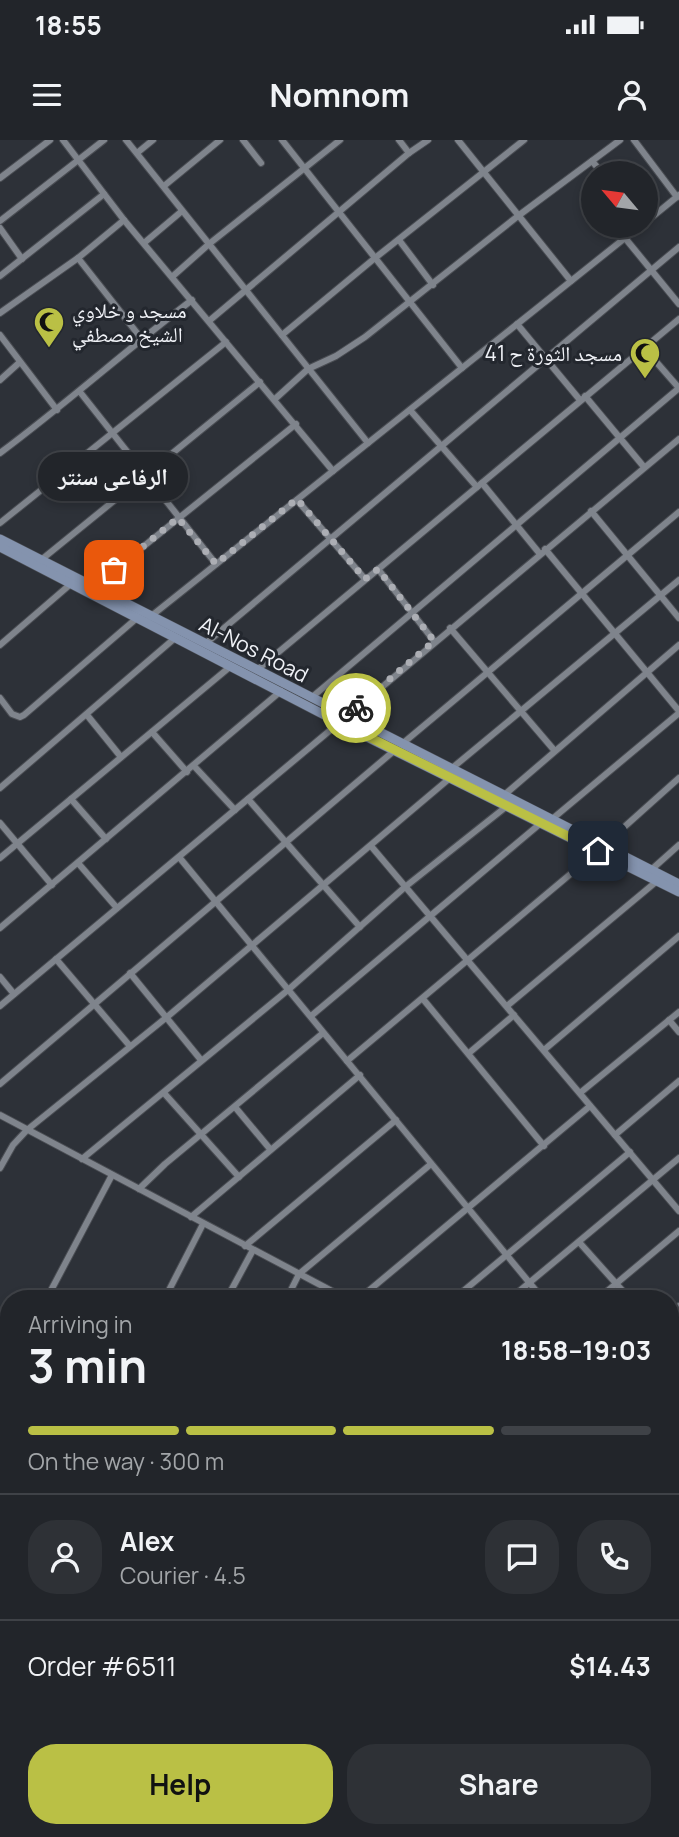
<!DOCTYPE html>
<meta charset="utf-8">
<style>
body{margin:0;font-family:Manrope,"Noto Naskh Arabic",sans-serif;background:#2e3136;color:#f1f3f6;height:100vh;display:flex;flex-direction:column;font-size:26px;white-space:nowrap}
*{box-sizing:border-box;margin:0}
p{font-size:23px;color:#a2a5a8}
.icon{flex:none;width:38px;height:38px;fill:none;stroke:currentColor;stroke-width:2;stroke-linecap:round;stroke-linejoin:round}
.map{position:relative;flex:1;overflow:hidden}
.panel{position:absolute;left:0px;top:1150px;width:679px;height:548px;display:flex;flex-direction:column;background:#22252a;border-radius:28px 28px 0 0;box-shadow:0 4px 10px #0003,0 0 0 2px #3f4247}
.panel>*{flex:none}
.needle{width:46px;rotate:299deg}
.tools{position:absolute;left:581px;top:21px;display:grid;gap:14px}
.tools a{display:grid;place-items:center;width:77px;height:77px;border-radius:50%;background:#22252a;box-shadow:0 4px 10px #0003,0 0 0 2px #3f4247;font-size:35px}
.pin{position:absolute;display:grid;place-items:center;width:60px;height:60px;color:#fff;margin:-30px;border-radius:14px;box-shadow:0 4px 10px #0006}
.courier{position:absolute;display:grid;place-items:center;width:70px;height:70px;margin:-35px;border:5px solid #bac045;border-radius:50%;background:#fff;color:#222;box-shadow:0 2px 9px #0007}
.bubble{position:absolute;height:49px;border-radius:24px;background:#22252a;box-shadow:0 4px 10px #0003,0 0 0 2px #3f4247;font-size:23px;font-weight:700;line-height:49px;text-align:center}
.headline em{font-style:normal;font-weight:700}
.headline div{display:flex;flex-direction:column-reverse}
.headline{display:flex;align-items:center;justify-content:space-between;height:119px;padding:0 28px}
h1{font-size:46px;font-weight:700;line-height:52px}
.bar{display:grid;grid-template-columns:repeat(4,1fr);gap:10px 7px;align-content:center;height:84px;padding:0 28px}
.bar i{height:9px;border-radius:5px;background:#3f4247}
.bar .selected{background:#bac045}
.bar p{grid-column:span 4}
.line{display:flex;align-items:center;gap:18px;padding:0 28px;border-top:2px solid #3f4247}
.line div{flex:1}
.round{display:grid;place-items:center;flex:none;width:74px;height:74px;border-radius:28px;background:#2e3136}
.cta{display:flex;gap:14px;margin-top:auto;padding:14px 28px}
.cta a{flex:1;height:80px;border-radius:28px;background:#bac045;color:#111;font-size:28px;font-weight:700;line-height:80px;text-align:center}
.cta a+a{background:#2e3136;color:#f1f3f6}
.status{display:flex;justify-content:space-between;align-items:center;height:49px;padding:0 35px;background:#22252a;direction:ltr}
.status svg{height:19px;fill:currentColor}
header{display:flex;justify-content:space-between;align-items:center;height:91px;padding:0 28px;background:#22252a;font-size:32px;font-weight:700}
.map>svg:first-child{display:block}
.lines{fill:none;stroke-linecap:round;stroke-linejoin:round}
.street-casing{stroke:#4a4d53;stroke-width:8}
.secondary-casing{stroke:#4a4d53;stroke-width:10}
.street{stroke:#7f848c;stroke-width:6}
.secondary{stroke:#8493ae;stroke-width:9}
.done{stroke:#acaeb4;stroke-width:7;stroke-dasharray:0 12.6}
.route{stroke:#bac045;stroke-width:9}
.labels{text-anchor:middle;dominant-baseline:central;stroke-width:6;stroke-linejoin:round;paint-order:stroke}
.poi-label{font-size:21px;fill:#f0f2f7;stroke:#23272e;text-anchor:start}
.street-label{font-size:21px;fill:#f0f2f7;stroke:#23272e}
</style>
<div class="status"><b>18:55</b><svg viewBox="0 0 49 12"><path d="M0 12V9h3v3zM5 12V6h3v6zM10 12V3h3v9zM15 12V0h3v12zM26 1h20v11H26zM47 4h2v5h-2z"/></svg></div>
<header><svg class="icon" aria-label="menu" viewBox="0 0 24 24"><path d="M4 6h16M4 12h16M4 18h16"/></svg>Nomnom<svg class="icon" aria-label="person" viewBox="0 0 24 24"><circle cx="12" cy="8" r="4"/><path d="M4 21q1-7 8-7t8 7"/></svg></header>
<div class="map">
<svg width="679" height="1697" viewBox="0 0 679 1697">
<rect width="100%" height="100%" fill="#2d3138"/>
<g class="lines">
<g class="street-casing">
<g id="street">
<path d="M63,0L124,80L333,331"/>
<path d="M126,0L368,303"/>
<path d="M243,0L261,23"/>
<path d="M282,0L462,228"/>
<path d="M399,0L409,13"/>
<path d="M458,0L571,141"/>
<path d="M634,0L677,57"/>
<path d="M137,13L153,0"/>
<path d="M592,21L602,33"/>
<path d="M0,38L50,0"/>
<path d="M164,46L220,0"/>
<path d="M0,81L104,0"/>
<path d="M646,82L679,55"/>
<path d="M0,88L22,119"/>
<path d="M625,98L679,164"/>
<path d="M399,100L433,145"/>
<path d="M144,103L182,71"/>
<path d="M78,118L141,198"/>
<path d="M0,136L104,54"/>
<path d="M173,136L209,104L340,0"/>
<path d="M0,173L78,118L124,80"/>
<path d="M209,181L409,13L428,0"/>
<path d="M517,184L580,260"/>
<path d="M0,195L57,270"/>
<path d="M282,195L375,118L524,0"/>
<path d="M645,209L679,248"/>
<path d="M0,240L20,222"/>
<path d="M80,252L216,424"/>
<path d="M585,256L644,327"/>
<path d="M275,259L308,229L336,216L365,197L518,76L620,0"/>
<path d="M410,270L477,347"/>
<path d="M0,313C66,264 127,209 192,160"/>
<path d="M482,343L540,414"/>
<path d="M297,360L365,439"/>
<path d="M591,371L679,478"/>
<path d="M0,383L226,202"/>
<path d="M545,409L679,571"/>
<path d="M41,420L260,242"/>
<path d="M378,429L434,501"/>
<path d="M93,447L296,284"/>
<path d="M150,477L640,86"/>
<path d="M450,488L554,610"/>
<path d="M205,504L679,107"/>
<path d="M0,505L73,442"/>
<path d="M257,530L679,179"/>
<path d="M0,558L12,574L20,577L24,575L137,478"/>
<path d="M311,558L679,248"/>
<path d="M87,575L121,617"/>
<path d="M152,592L187,632"/>
<path d="M402,604L679,372"/>
<path d="M194,626L235,670"/>
<path d="M451,629L679,440"/>
<path d="M0,648L175,498"/>
<path d="M503,656L679,505"/>
<path d="M71,659L106,699"/>
<path d="M248,659L360,787"/>
<path d="M551,680L679,573"/>
<path d="M0,683L52,745"/>
<path d="M371,706L679,1071"/>
<path d="M603,706L679,638"/>
<path d="M179,717L542,1158"/>
<path d="M0,718L231,526"/>
<path d="M78,723L117,768"/>
<path d="M651,730L679,705"/>
<path d="M0,788L281,551"/>
<path d="M56,819L129,905"/>
<path d="M130,833L201,920"/>
<path d="M0,837L14,854"/>
<path d="M423,859L544,1006"/>
<path d="M0,866L679,299"/>
<path d="M507,866L657,741"/>
<path d="M311,876L541,683"/>
<path d="M669,880L679,892"/>
<path d="M544,910L679,796"/>
<path d="M469,913L514,875"/>
<path d="M347,921L598,711"/>
<path d="M0,944L395,610"/>
<path d="M164,953L239,1037"/>
<path d="M580,953L679,872"/>
<path d="M235,967L270,1009"/>
<path d="M0,975L345,1158"/>
<path d="M615,995L679,941"/>
<path d="M82,1019L288,850L405,747L507,666"/>
<path d="M0,1028L13,1005L27,990L167,877L450,638"/>
<path d="M139,1049L165,1024L323,893"/>
<path d="M191,1077L360,935"/>
<path d="M579,1102L629,1158"/>
<path d="M245,1106L396,980"/>
<path d="M47,1158L112,1035"/>
<path d="M165,1158L203,1084"/>
<path d="M227,1158L253,1110"/>
<path d="M287,1158L299,1134L431,1024"/>
<path d="M360,1158L590,966"/>
<path d="M455,1158L630,1012"/>
<path d="M511,1158L679,1018"/>
<path d="M599,1158L679,1091"/>
<path d="M0,1172L9,1176"/>
<path d="M670,1173L679,1166"/>
<path d="M670,1214L679,1225"/>
<path d="M0,1250L9,1233"/>
<path d="M0,1275L9,1280"/>
<path d="M670,1305L679,1310"/>
<path d="M670,1366L679,1372"/>
<path d="M670,1419L679,1400"/>
<path d="M0,1422L9,1426"/>
<path d="M0,1475L9,1458"/>
<path d="M670,1537L678,1519"/>
<path d="M674,1639L679,1631"/>
<path d="M670,1657L678,1641"/>
<path d="M0,1677L9,1660"/>
<path d="M443,1689L459,1697"/>
<path d="M604,1689L621,1697"/>
<path d="M50,1697L54,1689"/>
<path d="M113,1697L118,1689"/>
<path d="M172,1697L177,1689"/>
<path d="M229,1697L233,1689"/>
<path d="M292,1697L296,1689"/>
<path d="M420,1697L424,1689"/>
<path d="M469,1697L474,1689"/>
<path d="M530,1697L535,1689"/>
<path d="M589,1697L593,1689"/>
<path d="M650,1697L654,1689"/>
</g>
</g>
<g class="secondary-casing">
<g id="secondary">
<path d="M0,399L679,744"/>
<path d="M0,407L365,596L679,752"/>
<path d="M670,1275L679,1266"/>
<path d="M0,1563L9,1568"/>
<path d="M240,1689L256,1697"/>
<path d="M368,1697L374,1689"/>
</g>
</g>
<use href="#street" class="street"/>
<use href="#secondary" class="secondary"/>
</g>
<g class="lines">
<path class="done" d="M114,430L178,378L216,424L297,359L365,439L378,429L434,501L356,568"/>
<path class="route" d="M356,568L341,583L598,711"/>
</g>
<defs>
<g id="mosque-pin" transform="scale(1.575)"><path d="M0 17L-7.5 6A9.5 9.5 0 1 1 7.5 6Z" fill="#bac045" stroke="#23272e"/><path d="M3.5-4.9A6 6 0 1 0 3.5 4.9A5 5 0 1 1 3.5-4.9Z" fill="#111"/></g>
</defs>
<g fill-rule="evenodd">
<use href="#mosque-pin" x="49" y="182"/>
<use href="#mosque-pin" x="645" y="213"/>
</g>
<g class="labels">
<g class="poi-label">
<text x="72" y="170">مسجد و خلاوي<tspan x="72" dy="24">الشيخ مصطفي</tspan></text>
<text x="622" y="213" text-anchor="end">مسجد الثورة ح 41</text>
</g>
<g class="street-label">
<text transform="translate(254 509) rotate(27)">Al-Nos Road</text>
</g>
</g>
</svg>
<div class="tools">
<a><svg class="needle" viewBox="-14 -14 28 28"><path d="M0-13l5 13h-10z" fill="#e53935"/><path d="M0 13l5-13h-10z" fill="#a2a5a8"/></svg></a>
</div>
<div class="pin" style="left:114px;top:430px;background:#ea580c"><svg class="icon" aria-label="bag" viewBox="0 0 24 24"><path d="M5 8h14l-1 12H6zM9 8a3 3 0 0 1 6 0"/></svg></div>
<div class="pin" style="left:598px;top:711px;background:#1f2937"><svg class="icon" aria-label="home" viewBox="0 0 24 24"><path d="M3 11l9-7 9 7M6 9v11h12V9"/></svg></div>
<div class="courier" style="left:356px;top:568px"><svg class="icon" aria-label="bike" viewBox="0 0 24 24"><circle cx="6" cy="16" r="4"/><circle cx="18" cy="16" r="4"/><path d="M6 16l4-8h5l3 8M10 8l3 8H6M13 5h3"/></svg></div>
<div class="bubble" style="left:38px;top:312px;width:150px">الرفاعى سنتر</div>
<section class="panel">
<div class="headline"><div><h1>3 min</h1><p>Arriving in</p></div><em>18:58–19:03</em></div>
<div class="bar"><i class="selected"></i><i class="selected"></i><i class="selected"></i><i></i><p>On the way · 300 m</p></div>
<div class="line" style="height:126px"><a class="round"><svg class="icon" aria-label="person" viewBox="0 0 24 24"><circle cx="12" cy="8" r="4"/><path d="M4 21q1-7 8-7t8 7"/></svg></a><div><b>Alex</b><p>Courier · 4.5</p></div><a class="round"><svg class="icon" aria-label="chat" viewBox="0 0 24 24"><path d="M4 5h16v11H9l-5 4z"/></svg></a><a class="round"><svg class="icon" aria-label="phone" viewBox="0 0 24 24"><path d="M5 4h4l2 5-3 2q2 4 5 5l2-3 5 2v4C11 20 4 13 5 4z"/></svg></a></div>
<div class="line" style="height:91px"><div>Order #6511</div><b>$14.43</b></div>
<div class="cta"><a>Help</a><a>Share</a></div>
</section>
</div>
